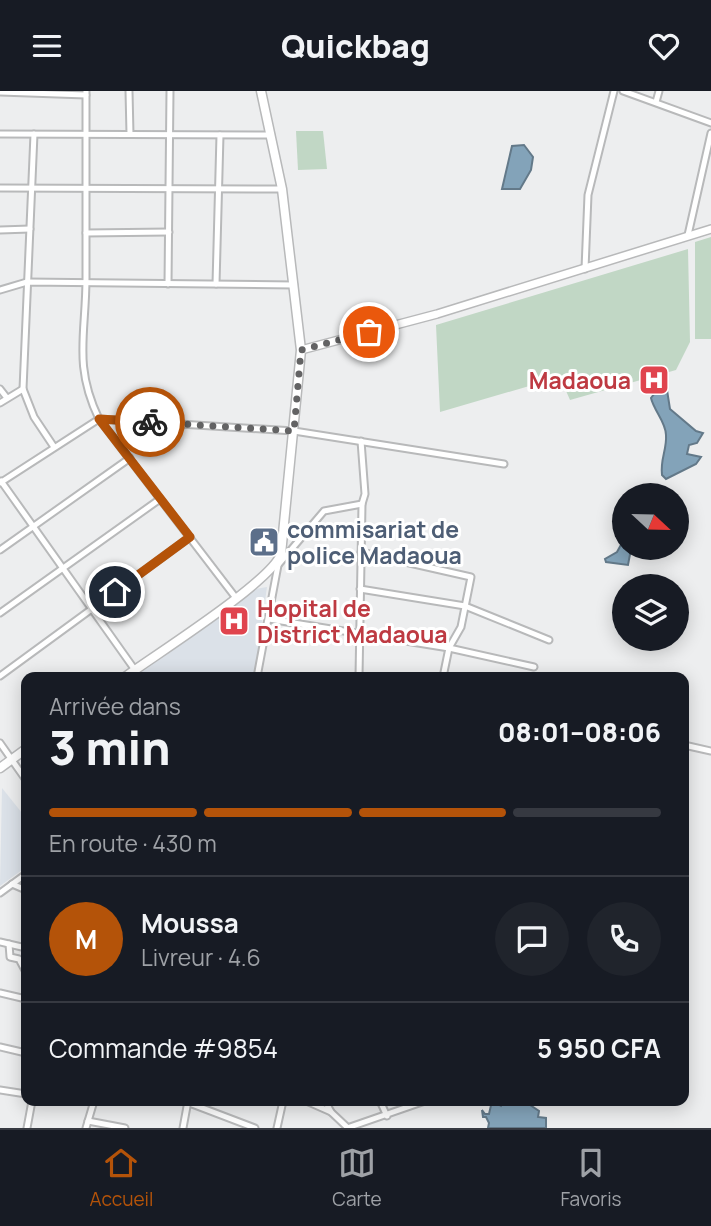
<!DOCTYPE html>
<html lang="fr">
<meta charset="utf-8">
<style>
body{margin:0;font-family:Manrope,sans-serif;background:#20242c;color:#f1f3f6;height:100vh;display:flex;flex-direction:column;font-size:26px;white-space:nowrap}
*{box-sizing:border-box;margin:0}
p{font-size:23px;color:#9ea1a6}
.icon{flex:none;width:38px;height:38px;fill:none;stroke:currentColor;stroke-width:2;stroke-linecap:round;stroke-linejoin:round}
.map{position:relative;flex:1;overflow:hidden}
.drawer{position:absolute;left:21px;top:581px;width:668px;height:434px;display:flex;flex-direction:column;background:#171b24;border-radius:14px;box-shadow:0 4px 18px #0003}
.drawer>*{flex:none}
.needle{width:46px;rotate:112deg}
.controls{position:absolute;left:612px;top:392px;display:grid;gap:14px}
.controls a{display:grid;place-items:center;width:77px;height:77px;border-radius:50%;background:#171b24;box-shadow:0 4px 18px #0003;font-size:35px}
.pin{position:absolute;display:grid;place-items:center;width:60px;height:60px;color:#fff;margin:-30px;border:4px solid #fff;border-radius:50%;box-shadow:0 2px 7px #0007}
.courier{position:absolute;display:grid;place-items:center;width:70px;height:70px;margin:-35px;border:5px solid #b45309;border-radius:50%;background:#fff;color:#222;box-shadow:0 2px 9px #0007}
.summary em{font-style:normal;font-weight:800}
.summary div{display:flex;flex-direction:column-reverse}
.summary{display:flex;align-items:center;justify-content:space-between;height:119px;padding:0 28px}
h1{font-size:46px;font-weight:800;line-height:52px}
.bar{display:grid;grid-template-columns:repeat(4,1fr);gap:10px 7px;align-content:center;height:84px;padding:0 28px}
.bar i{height:9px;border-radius:5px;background:#363941}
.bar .current{background:#b45309}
.bar p{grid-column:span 4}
.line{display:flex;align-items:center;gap:18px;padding:0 28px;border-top:2px solid #363941}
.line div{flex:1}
.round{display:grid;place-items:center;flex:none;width:74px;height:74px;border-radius:37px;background:#20242c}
header{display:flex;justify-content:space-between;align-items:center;height:91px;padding:0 28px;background:#171b24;font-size:32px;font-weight:800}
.menu{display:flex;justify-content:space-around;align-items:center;height:98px;border-top:2px solid #363941;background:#171b24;font-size:19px;color:#9ea1a6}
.menu a{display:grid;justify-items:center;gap:4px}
.menu .current{color:#b45309}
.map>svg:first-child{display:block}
.built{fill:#dbe1e8}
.green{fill:#c1d7c5}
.water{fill:#83a3b9;stroke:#637989;stroke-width:2}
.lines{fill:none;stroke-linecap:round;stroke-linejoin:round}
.minor-casing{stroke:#b8b9ba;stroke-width:9}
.major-casing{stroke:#b8b9ba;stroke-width:10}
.highway-casing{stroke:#b8b9ba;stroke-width:11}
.minor{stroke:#fff;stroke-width:5}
.major{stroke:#fff;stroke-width:7}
.highway{stroke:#fff;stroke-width:8}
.done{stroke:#636364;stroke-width:7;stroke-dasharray:0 12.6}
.route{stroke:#b45309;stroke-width:9}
.labels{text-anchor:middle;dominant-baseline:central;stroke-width:6;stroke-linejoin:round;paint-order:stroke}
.health-label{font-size:23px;font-weight:bold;fill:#be3a42;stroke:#fff;text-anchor:end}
.service-label{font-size:23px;font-weight:bold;fill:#4e5e75;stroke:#fff;text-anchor:start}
</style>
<header><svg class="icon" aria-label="menu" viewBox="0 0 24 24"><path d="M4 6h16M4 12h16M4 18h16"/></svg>Quickbag<svg class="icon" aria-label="heart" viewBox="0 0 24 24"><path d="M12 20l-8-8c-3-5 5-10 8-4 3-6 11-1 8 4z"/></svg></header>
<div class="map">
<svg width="711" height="1037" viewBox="0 0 711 1037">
<rect width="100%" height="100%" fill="#edeeef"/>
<g class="built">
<path d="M267,496L254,586H130L223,516L255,498Z"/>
<path d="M2,697L26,727V776L0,795Z"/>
</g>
<g class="green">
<path d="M296,40H323L327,78L298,79Z"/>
<path d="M711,146V248H695V151Z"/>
<path d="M688,158L690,251L676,279L570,309L560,286L440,321L436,234Z"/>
</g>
<g class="water">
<path d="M524,54L533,66L531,79L520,98H502L512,55Z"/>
<path d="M659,297L667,299L670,318L696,340L703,342L697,352L689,354L687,363L701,366L696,373L666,388L662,384C660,368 667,359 666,344C666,331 654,320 651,307Z"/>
<path d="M623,450L625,457L631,458L628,474L606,471L605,468L617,461Z"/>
<path d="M492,1010L501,1015L504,1010H524L539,1020L538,1026L546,1027V1037H488L489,1032L486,1026H483L482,1019L485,1023H489Z"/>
</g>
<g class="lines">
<g class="minor-casing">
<g id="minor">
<path d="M86,0C86,62 86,125 86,187C86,243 73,274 99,328L236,507"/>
<path d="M129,0L130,43"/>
<path d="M623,0L711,32"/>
<path d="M0,1L86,4"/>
<path d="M656,11L659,0"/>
<path d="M0,43L271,44"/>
<path d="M34,43L23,298L34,326L54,356"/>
<path d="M0,97L282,98"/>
<path d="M0,139L30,138"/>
<path d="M86,142L169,141"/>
<path d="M688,144L711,42"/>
<path d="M585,178L588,104L614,0"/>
<path d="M168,193L170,0"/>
<path d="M216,193L220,44"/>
<path d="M0,199L27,191L294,194"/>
<path d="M0,298L7,307"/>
<path d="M0,312L23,298"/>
<path d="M1,390L135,579"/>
<path d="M0,392L99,328L294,340L504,373"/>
<path d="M0,459L130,367"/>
<path d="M361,461L471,486L461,536L449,557L443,586"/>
<path d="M278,474L324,420L362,413"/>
<path d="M360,498L465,515L549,549"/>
<path d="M0,522L160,408"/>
<path d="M269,528L449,557L534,576"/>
<path d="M0,585L190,446"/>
<path d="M257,586L279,469"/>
<path d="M359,586L362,413L365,403L361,350"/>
<path d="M0,652L26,689"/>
<path d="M684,654L711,660"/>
<path d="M12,793L26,799"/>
<path d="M0,802L26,783"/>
<path d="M0,851L26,857"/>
<path d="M9,853L10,866L19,868L26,881"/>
<path d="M0,902L26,908"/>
<path d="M0,956L26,962"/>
<path d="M0,999L26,1003"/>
<path d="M184,1010L255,1037"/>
<path d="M306,1010L331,1021L348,1037"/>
<path d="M325,1010L331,1021"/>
<path d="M380,1010L387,1025"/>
<path d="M88,1030L125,1037"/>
<path d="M27,1037L32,1010"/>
<path d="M86,1037L94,1010"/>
<path d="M183,1037L188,1010"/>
<path d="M277,1037L283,1010"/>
<path d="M347,1037L425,1010"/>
</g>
</g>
<g class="major-casing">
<path id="major" d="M301,259L437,223L711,138"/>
</g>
<g class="highway-casing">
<g id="highway">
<path d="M125,586C155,564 271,491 281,463L301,259L282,98L261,0"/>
<path d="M0,677L26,658"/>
</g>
</g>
<use href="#minor" class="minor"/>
<use href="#major" class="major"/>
<use href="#highway" class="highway"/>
</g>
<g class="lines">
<path class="done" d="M150,331L294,340L301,259L369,241"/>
<path class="route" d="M115,501L190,446L99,328L150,331"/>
</g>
<defs>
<g id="hospital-square" transform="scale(1.575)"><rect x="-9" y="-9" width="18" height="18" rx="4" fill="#e0444e" stroke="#fff"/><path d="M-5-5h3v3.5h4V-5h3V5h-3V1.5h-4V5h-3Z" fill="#fff"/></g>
<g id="civic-square" transform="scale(1.575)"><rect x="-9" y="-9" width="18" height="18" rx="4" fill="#5c6f8a" stroke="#fff"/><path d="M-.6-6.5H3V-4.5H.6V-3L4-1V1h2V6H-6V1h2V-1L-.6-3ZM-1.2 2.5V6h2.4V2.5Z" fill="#fff"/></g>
</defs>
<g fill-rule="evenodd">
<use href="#hospital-square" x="654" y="289"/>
<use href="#civic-square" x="264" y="451"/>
<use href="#hospital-square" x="234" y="530"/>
</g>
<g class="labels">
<g class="health-label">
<text x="631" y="289">Madaoua</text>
<text x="257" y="517" text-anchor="start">Hopital de<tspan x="257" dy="26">District Madaoua</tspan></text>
</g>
<g class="service-label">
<text x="287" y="438">commisariat de<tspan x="287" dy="26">police Madaoua</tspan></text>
</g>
</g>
</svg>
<div class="controls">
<a><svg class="needle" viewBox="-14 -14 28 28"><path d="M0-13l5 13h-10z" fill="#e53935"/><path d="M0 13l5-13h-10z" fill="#9ea1a6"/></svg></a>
<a><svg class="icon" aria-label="layers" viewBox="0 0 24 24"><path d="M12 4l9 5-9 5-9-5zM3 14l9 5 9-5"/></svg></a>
</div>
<div class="pin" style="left:369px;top:241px;background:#ea580c"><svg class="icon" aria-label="bag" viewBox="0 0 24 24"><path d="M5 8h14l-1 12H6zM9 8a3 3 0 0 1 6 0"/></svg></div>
<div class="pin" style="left:115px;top:501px;background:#1f2937"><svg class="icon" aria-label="home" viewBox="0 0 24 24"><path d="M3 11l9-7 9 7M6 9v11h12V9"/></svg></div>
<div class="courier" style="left:150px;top:331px"><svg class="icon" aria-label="bike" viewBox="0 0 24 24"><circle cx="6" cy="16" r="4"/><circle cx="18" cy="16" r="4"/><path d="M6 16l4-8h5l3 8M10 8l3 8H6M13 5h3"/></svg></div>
<section class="drawer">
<div class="summary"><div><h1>3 min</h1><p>Arrivée dans</p></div><em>08:01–08:06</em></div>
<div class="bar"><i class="current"></i><i class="current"></i><i class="current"></i><i></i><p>En route · 430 m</p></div>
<div class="line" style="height:126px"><b class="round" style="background:#b45309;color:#fff">M</b><div><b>Moussa</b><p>Livreur · 4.6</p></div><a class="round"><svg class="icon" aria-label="chat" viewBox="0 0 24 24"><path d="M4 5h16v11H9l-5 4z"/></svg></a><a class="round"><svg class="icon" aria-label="phone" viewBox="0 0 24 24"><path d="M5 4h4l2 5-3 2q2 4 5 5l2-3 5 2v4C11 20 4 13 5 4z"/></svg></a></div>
<div class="line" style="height:91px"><div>Commande #9854</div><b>5 950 CFA</b></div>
</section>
</div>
<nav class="menu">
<a class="current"><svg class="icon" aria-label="home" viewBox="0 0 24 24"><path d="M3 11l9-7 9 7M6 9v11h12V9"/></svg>Accueil</a>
<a><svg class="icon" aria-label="map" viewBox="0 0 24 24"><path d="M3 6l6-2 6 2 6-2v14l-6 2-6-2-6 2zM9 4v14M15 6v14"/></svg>Carte</a>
<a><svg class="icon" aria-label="saved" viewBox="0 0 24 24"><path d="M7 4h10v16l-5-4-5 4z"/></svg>Favoris</a>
</nav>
